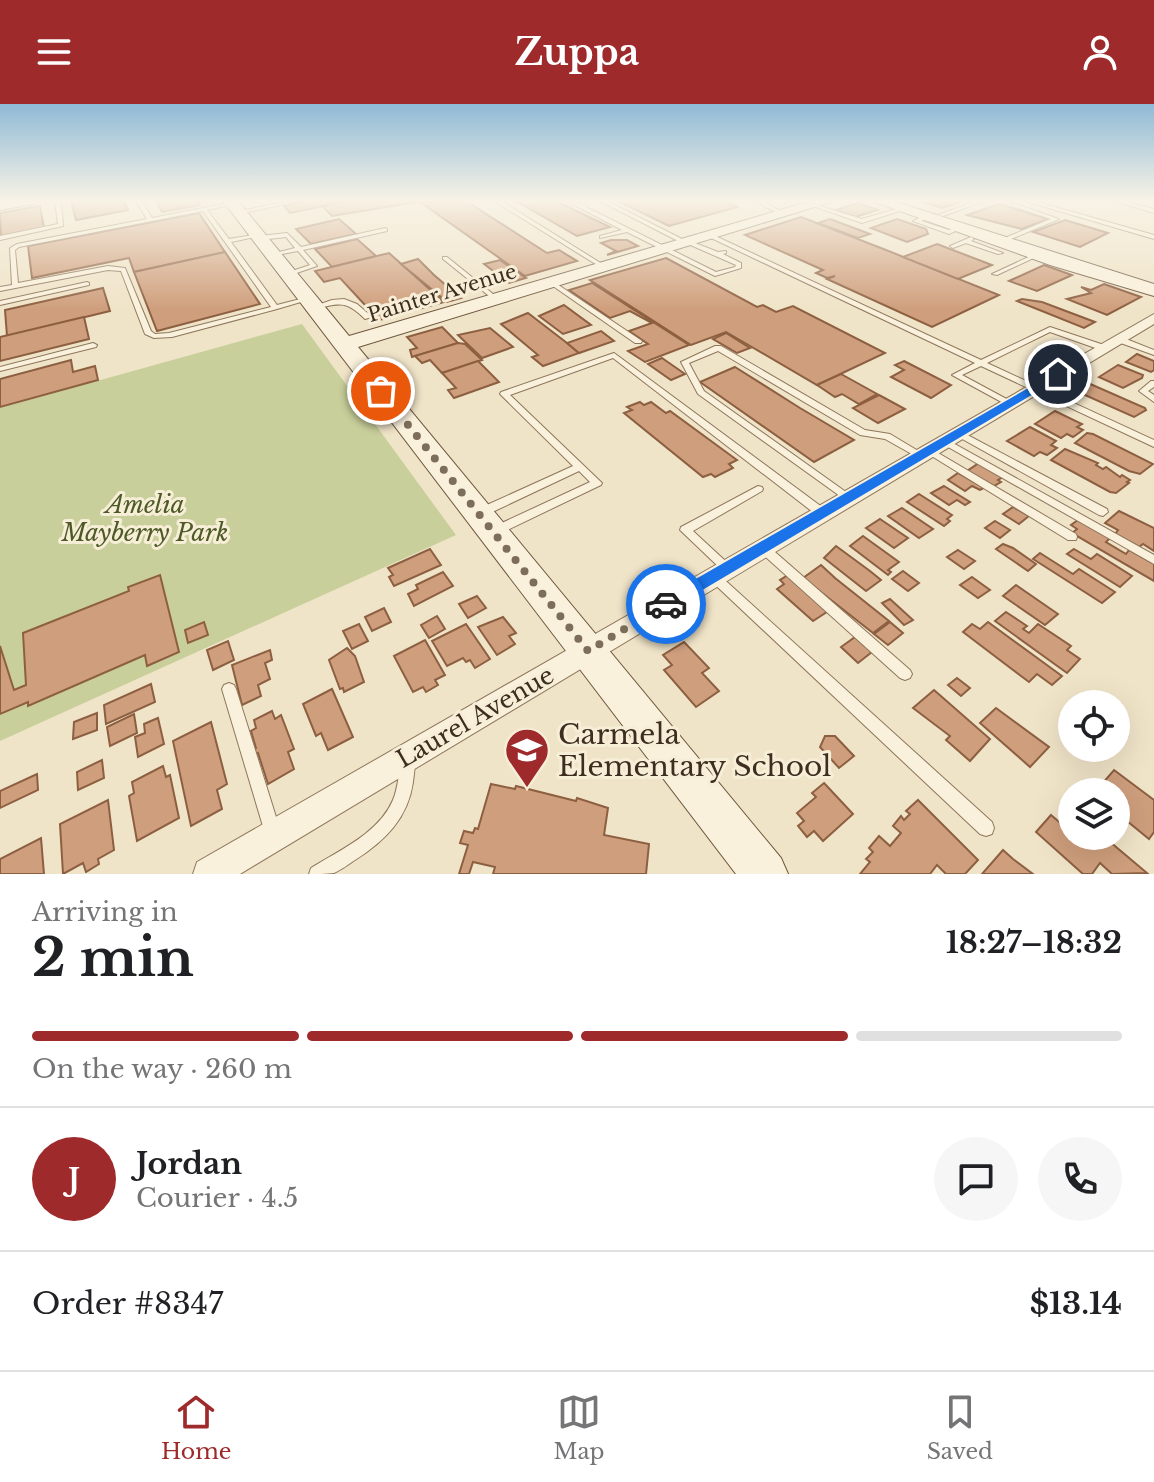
<!DOCTYPE html>
<meta charset="utf-8">
<style>
body{margin:0;font-family:"Libre Baskerville",serif;background:#f6f6f6;color:#202124;height:100vh;display:flex;flex-direction:column;font-size:30px;white-space:nowrap}
*{box-sizing:border-box;margin:0}
p{font-size:26px;color:#757577}
.icon{flex:none;width:44px;height:44px;fill:none;stroke:currentColor;stroke-width:2;stroke-linecap:round;stroke-linejoin:round}
.map{position:relative;height:770px;overflow:hidden}
.drawer{display:flex;flex-direction:column;background:#fff;flex:1}
.drawer>*{flex:none}
.tools{position:absolute;left:1058px;top:586px;display:grid;gap:16px}
.tools a{display:grid;place-items:center;width:72px;height:72px;border-radius:50%;background:#fff;box-shadow:0 8px 32px #0002;font-size:40px}
.pin{position:absolute;display:grid;place-items:center;width:68px;height:68px;color:#fff;margin:-34px;border:4px solid #fff;border-radius:50%;box-shadow:0 2px 8px #0007}
.courier{position:absolute;display:grid;place-items:center;width:80px;height:80px;margin:-40px;border:6px solid #1a73e8;border-radius:50%;background:#fff;color:#222;box-shadow:0 2px 10px #0007}
.head em{font-style:normal;font-weight:700}
.head div{display:flex;flex-direction:column-reverse}
.head{display:flex;align-items:center;justify-content:space-between;height:136px;padding:0 32px}
h1{font-size:52px;font-weight:700;line-height:60px}
.bar{display:grid;grid-template-columns:repeat(4,1fr);gap:12px 8px;align-content:center;height:96px;padding:0 32px}
.bar i{height:10px;border-radius:6px;background:#e0e0e0}
.bar .on{background:#9e2a2b}
.bar p{grid-column:span 4}
.line{display:flex;align-items:center;gap:20px;padding:0 32px;border-top:2px solid #e0e0e0}
.line div{flex:1}
.round{display:grid;place-items:center;flex:none;width:84px;height:84px;border-radius:42px;background:#f6f6f6}
header{display:flex;justify-content:space-between;align-items:center;height:104px;padding:0 32px;background:#9e2a2b;color:#fff;font-size:36px;font-weight:700}
.dock{display:flex;justify-content:space-around;align-items:center;height:112px;border-top:2px solid #e0e0e0;background:#fff;font-size:22px;color:#757577}
.dock a{display:grid;justify-items:center;gap:4px}
.dock .on{color:#9e2a2b}
.map>svg:first-child{display:block}
.green{fill:#c9cf9b}
.building{fill:#cf9f7d;stroke:#8d5f41;stroke-width:2}
.lines{fill:none;stroke-linecap:round;stroke-linejoin:round}
.lane-casing{stroke:#8d765c;stroke-width:2}
.street-casing{stroke:#8d765c;stroke-width:2}
.secondary-casing{stroke:#6f573f;stroke-width:2}
.lane{fill:#faf1dc;fill-rule:evenodd}
.street{fill:#faf1dc;fill-rule:evenodd}
.secondary{fill:#faf1dc;fill-rule:evenodd}
.route{fill:#1a73e8}
.done{stroke:#7c6e5b;stroke-width:8;stroke-dasharray:0 14.4}
.labels{text-anchor:middle;dominant-baseline:central;stroke-width:6;stroke-linejoin:round;paint-order:stroke}
.far-street-label{font-size:20px;fill:#3d2e20;stroke:#f7eed8}
.park-label{font-size:24px;font-style:italic;fill:#4d5a26;stroke:#f7eed8}
.street-label{font-size:24px;fill:#3d2e20;stroke:#f7eed8}
.near-poi-label{font-size:28px;fill:#3d2e20;stroke:#f7eed8;text-anchor:start}
</style>
<header><svg class="icon" aria-label="menu" viewBox="0 0 24 24"><path d="M4 6h16M4 12h16M4 18h16"/></svg>Zuppa<svg class="icon" aria-label="person" viewBox="0 0 24 24"><circle cx="12" cy="8" r="4"/><path d="M4 21q1-7 8-7t8 7"/></svg></header>
<div class="map">
<svg width="1154" height="770" viewBox="0 0 1154 770">
<rect width="100%" height="100%" fill="#f0e4c8"/>
<path class="green" d="M302,220L456,431L0,637V304Z"/>
<g class="building">
<path d="M71,97H124L128,106L76,116Z"/>
<path d="M156,97H198L200,101L162,108Z"/>
<path d="M307,97H347L290,109L284,102Z"/>
<path d="M348,97H415L417,98L332,112L322,102Z"/>
<path d="M466,97L547,149L559,146L577,157L525,172L420,98Z"/>
<path d="M516,97H556L610,123L577,132Z"/>
<path d="M618,97H723L737,103L669,122Z"/>
<path d="M920,97H963L942,104Z"/>
<path d="M857,99L878,106L855,113L836,106Z"/>
<path d="M999,100L1048,115L1022,125L967,111Z"/>
<path d="M40,102L44,124L1,132L0,109Z"/>
<path d="M199,109L225,148L134,168L129,154L32,174L28,142Z"/>
<path d="M801,113L886,146L999,191L932,223L827,175L835,172L827,174L816,169L823,166L745,131Z"/>
<path d="M339,115L356,130L311,140L296,125Z"/>
<path d="M830,115L870,130L858,134L818,119Z"/>
<path d="M897,115L926,125L928,130L907,138L871,124Z"/>
<path d="M1065,116L1108,129L1080,143L1033,128Z"/>
<path d="M357,135L376,152L332,163L315,145Z"/>
<path d="M611,136H627L638,142L607,151L616,147L601,139Z"/>
<path d="M937,140L992,161L958,175L903,153Z"/>
<path d="M225,148L260,200L157,227L134,168Z"/>
<path d="M389,149L444,198L379,216L340,174L324,178L315,167Z"/>
<path d="M666,154L757,203L763,201L776,208L793,202L885,249L817,281L726,228L691,241L590,176Z"/>
<path d="M418,155L434,171L461,194L447,198L401,160Z"/>
<path d="M500,156L507,161L526,174L509,179L484,160Z"/>
<path d="M1044,161L1072,171L1037,187L1009,177Z"/>
<path d="M592,179L689,241L645,258L628,247L648,240L629,227L652,219L630,207L610,214L569,186Z"/>
<path d="M1104,180L1141,193L1107,211L1067,195L1091,189L1081,183L1091,186Z"/>
<path d="M103,184L110,207L7,232L5,206Z"/>
<path d="M1022,195L1042,198L1095,218L1084,224L1017,197Z"/>
<path d="M564,201L591,221L563,230L539,212Z"/>
<path d="M528,209L567,239L579,249L543,262L532,253L538,251L501,220Z"/>
<path d="M84,213L89,235L0,257V233Z"/>
<path d="M442,223L458,239L412,253L410,246L417,244L407,233Z"/>
<path d="M490,224L513,243L482,254L458,231Z"/>
<path d="M601,227L614,237L579,249L567,239Z"/>
<path d="M726,229L750,244L737,249L713,235Z"/>
<path d="M458,239L465,240L482,256L442,269L430,256L422,259L415,252Z"/>
<path d="M1137,250L1154,257V266L1151,268L1126,258Z"/>
<path d="M662,254L685,270L671,276L648,260Z"/>
<path d="M71,256L73,268L95,262L98,276L0,303V275Z"/>
<path d="M478,257L499,278L454,294L448,286L456,284L442,269Z"/>
<path d="M904,257L951,281L931,294L891,273L904,266L895,261Z"/>
<path d="M1118,261L1143,271L1142,274L1123,284L1099,273Z"/>
<path d="M735,263L800,304L854,336L814,358L700,278Z"/>
<path d="M841,270L877,290L859,300L842,290L835,293L817,281Z"/>
<path d="M1088,279L1145,304L1146,306L1134,313L1076,287Z"/>
<path d="M879,291L905,305L878,319L853,304Z"/>
<path d="M640,298L644,301L651,298L666,309L670,307L737,356L729,360L733,364L715,373L711,370L703,373L624,309L632,306L627,303Z"/>
<path d="M1055,307L1082,320L1077,323L1083,326L1073,333L1067,330L1061,334L1035,320Z"/>
<path d="M1030,323L1056,337L1051,341L1057,344L1047,351L1040,348L1034,352L1007,337Z"/>
<path d="M1087,329L1093,330L1153,360L1140,370L1129,367L1075,339Z"/>
<path d="M1065,345L1098,359L1096,361L1103,365L1106,363L1120,373L1122,371L1130,376L1127,378L1129,379L1116,389L1110,388L1051,356Z"/>
<path d="M979,359L1003,373L998,376L1001,378L994,382L967,367Z"/>
<path d="M958,369L984,384L980,386L972,382L965,387L948,376Z"/>
<path d="M944,382L970,398L965,401L957,396L949,401L931,389Z"/>
<path d="M919,390L952,411L947,415L950,417L944,422L907,398Z"/>
<path d="M1013,403L1029,412L1019,420L1003,410Z"/>
<path d="M902,404L933,425L919,434L888,412Z"/>
<path d="M1119,407L1154,424V447L1143,440L1139,443L1115,430L1118,426L1105,419Z"/>
<path d="M880,415L908,434L894,444L866,424Z"/>
<path d="M1078,416L1110,434L1106,438L1126,450L1129,446L1154,460V477L1072,429L1077,425L1071,421Z"/>
<path d="M995,417L1010,426L1000,434L985,424Z"/>
<path d="M863,432L899,458L888,466L891,468L888,471L850,442Z"/>
<path d="M1003,440L1013,444L1036,460L1028,467L996,445Z"/>
<path d="M836,442L870,467L881,476L866,487L824,454Z"/>
<path d="M430,445L441,461L394,482L389,473L393,471L388,464Z"/>
<path d="M1074,445L1091,455L1097,450L1132,472L1120,483L1067,450Z"/>
<path d="M958,446L975,457L964,465L947,453Z"/>
<path d="M1040,449L1073,470L1079,465L1115,488L1102,499L1033,455Z"/>
<path d="M821,461L835,474L889,517L873,529L803,474Z"/>
<path d="M903,467L919,479L908,487L892,475Z"/>
<path d="M443,468L453,482L414,502L408,490L418,485L416,481Z"/>
<path d="M160,471L179,548L147,562L145,551L28,602V598L0,610V542L14,586L26,581L23,529L129,487L128,483Z"/>
<path d="M788,471L830,506L813,517L777,485L784,480L780,476Z"/>
<path d="M972,473L990,486L978,494L960,481Z"/>
<path d="M1016,481L1058,510L1045,521L1003,492Z"/>
<path d="M477,492L486,504L468,514L459,500Z"/>
<path d="M890,495L913,516L904,521L882,499Z"/>
<path d="M384,504L391,518L372,527L365,513Z"/>
<path d="M1006,508L1027,522L1023,525L1029,529L1038,520L1071,542L1067,546L1080,555L1067,569L995,517Z"/>
<path d="M437,512L445,525L429,534L421,521Z"/>
<path d="M503,513L516,529L509,532L515,540L497,551L478,523Z"/>
<path d="M204,518L208,531L188,539L185,526Z"/>
<path d="M890,518L903,529L888,541L874,530Z"/>
<path d="M988,518L1062,572L1052,581L1037,570L1029,578L963,528L972,520L980,525Z"/>
<path d="M359,520L368,537L352,545L343,527Z"/>
<path d="M466,520L490,555L475,564L470,556L466,558L463,554L447,562L432,537Z"/>
<path d="M855,533L872,548L858,559L841,543Z"/>
<path d="M425,536L445,571L435,576L438,581L426,588L423,583L413,588L394,552Z"/>
<path d="M228,537L234,556L213,566L207,546Z"/>
<path d="M684,538L709,564L702,569L719,587L696,603L664,566L672,561L663,551Z"/>
<path d="M347,544L355,552L364,578L344,588L343,584L340,585L329,556Z"/>
<path d="M270,546L272,556L265,559L270,575L258,581L261,592L242,601L232,561Z"/>
<path d="M957,574L970,584L961,592L948,581Z"/>
<path d="M151,580L155,598L106,620L104,601Z"/>
<path d="M332,585L353,633L328,646L321,629L316,632L303,600Z"/>
<path d="M934,586L990,635L970,657L946,636L950,632L913,604Z"/>
<path d="M996,604L1049,643L1030,663L980,619Z"/>
<path d="M272,607L275,615L281,611L294,645L288,648L294,665L268,680L258,649L254,651L253,646L256,644L251,627L256,624L254,616Z"/>
<path d="M97,609V626L73,635L74,618Z"/>
<path d="M134,610L137,629L110,642L107,623Z"/>
<path d="M158,614L164,640L138,653L135,633L145,629L144,620Z"/>
<path d="M211,618L227,680L217,686L222,705L191,722L173,637Z"/>
<path d="M825,632H835L854,652L839,664L820,643Z"/>
<path d="M102,656L104,674L78,686L77,668Z"/>
<path d="M163,662L166,673L170,671L179,714L137,737L129,692L134,689L132,678Z"/>
<path d="M1114,666L1154,696V728L1149,735L1116,708V688H1095Z"/>
<path d="M37,670L38,686L0,704V687Z"/>
<path d="M824,679L853,710L823,737L814,727L807,733L798,722L804,717L797,709L816,693L812,689Z"/>
<path d="M491,680L515,685L516,682L576,697L577,694L608,704L604,731L649,740L646,770H493L495,763L473,758L469,770H459L468,741L460,739L464,727L473,729L475,724L478,725Z"/>
<path d="M108,696L114,746L98,755L99,760L86,768L83,759L63,770L60,720Z"/>
<path d="M918,696L978,756L965,770H946L937,761L930,770H860L870,758L866,755L873,748L869,744L879,732L890,742L901,729L893,722L901,712L904,716L910,710L906,707Z"/>
<path d="M1051,711L1064,722L1072,713V732H1103L1147,769L1112,770L1100,759L1092,770H1083L1036,728Z"/>
<path d="M41,734L44,770H0V755Z"/>
<path d="M1003,746L1013,755L1033,770H982Z"/>
</g>
<g class="lines">
<g class="lane-casing">
<g id="lane">
<path d="M55,97H61L63,122L0,136V132L58,120Z"/>
<path d="M136,97H142L152,114L234,98V100L207,106L229,135L259,130V132L231,138L277,201L308,193L311,195L277,205L172,233L154,234L145,230L121,167L108,166L0,187V183L12,181L10,144L17,140L147,115ZM203,107L271,203L169,229L155,230L151,227L125,164L108,162L18,179L15,146L19,143Z"/>
<path d="M288,97H299L239,110L236,108Z"/>
<path d="M494,97H501L607,163L602,164Z"/>
<path d="M567,97H574L716,168L735,163L736,161L688,140H684L600,97H607L686,137H690L718,148L726,147V149L723,150L741,159V164L715,172L627,128L600,134V132L622,126Z"/>
<path d="M755,97H762L786,110L781,111Z"/>
<path d="M976,97H984L943,112L938,111Z"/>
<path d="M1025,97H1034L1154,131V135Z"/>
<path d="M1114,97H1123L1154,105V109Z"/>
<path d="M813,100L862,115L903,103L906,105L862,119L813,102Z"/>
<path d="M1012,100H1016L1059,115L1011,135H1007V133L1051,115L1012,102Z"/>
<path d="M926,111L928,112V114L921,117L949,126L959,122L962,124L949,130L913,117Z"/>
<path d="M385,124L387,125V127L303,146L317,162L288,172L285,170L286,169L310,161L298,147L271,152V150L295,144L286,133L260,136L257,134L260,132L287,129L301,143Z"/>
<path d="M711,130L981,256L1050,223L1107,242V246H1101L1050,228L987,259L1154,336V343L981,262L962,271L1014,299L1010,302L1007,301L952,271L975,259L709,133V131Z"/>
<path d="M971,133L974,135L971,137L1003,149L998,150L966,139L953,144L950,142Z"/>
<path d="M1035,150L1040,151L997,171L992,170Z"/>
<path d="M443,153H447L498,194V196H494L443,155Z"/>
<path d="M87,178L89,179V181L0,201V197Z"/>
<path d="M550,178H554L642,237L641,239H635L550,180Z"/>
<path d="M344,195L357,200L372,213L365,215C346,196 340,199 315,205L312,203L332,196Z"/>
<path d="M1115,233H1121L1154,246V251L1115,237Z"/>
<path d="M93,239L97,241L96,243L0,267V263Z"/>
<path d="M715,242H721L865,326L890,330L925,351L920,354L917,353L885,335L860,331L718,247L689,259L704,287L853,393L852,395H844L698,290L681,258Z"/>
<path d="M614,249L826,406L827,409L826,412H818L613,254L510,291L602,379L601,381L499,430H491L490,427L491,424L590,378L579,367L486,411H478L477,408L478,405L573,362L500,290L501,288Z"/>
<path d="M1151,277H1154V283L1148,287L1154,291V298L1139,287Z"/>
<path d="M958,326L1107,405L1108,408L1103,412L1099,411L955,331L953,329L955,327Z"/>
<path d="M944,334L1154,451V460L941,339L939,337Z"/>
<path d="M928,343L1076,430L1077,433L1076,436H1068L925,348L923,346Z"/>
<path d="M758,382L762,383L763,385L762,387L693,427L733,464L731,467L727,468L723,467L680,426L681,423Z"/>
<path d="M763,440L767,441L910,566L912,570L910,574L905,576L900,574L759,447L758,444L759,441Z"/>
<path d="M713,468L717,469L992,718L994,724L992,730L986,732L980,730L709,475L707,472L709,469Z"/>
<path d="M229,579L234,581L236,585L281,729L279,735L273,737L267,735L265,729L222,585L224,581Z"/>
<path d="M408,651L413,653C416,661 414,669 413,678C408,714 385,737 355,756C349,760 341,766 334,769C327,770 316,770 309,770L311,764C340,746 379,729 393,696C399,682 398,667 403,653Z"/>
</g>
</g>
<g class="street-casing">
<path id="street" d="M1154,210V220L240,770H193L197,758Z"/>
</g>
<g class="secondary-casing">
<g id="secondary">
<path d="M35,97L33,100L0,106V98Z"/>
<path d="M223,97H238L349,232L811,97H834L358,243L781,754L788,770H736Z"/>
<path d="M872,97H893L1154,180V192L1050,161Z"/>
</g>
</g>
<use href="#lane" class="lane"/>
<use href="#street" class="street"/>
<use href="#secondary" class="secondary"/>
</g>
<linearGradient id="sky" x2="0" y2="1"><stop stop-color="#8fbad6"/><stop offset="0.47" stop-color="#f8f3e6"/><stop offset="1" stop-color="#f8f3e6" stop-opacity="0"/></linearGradient>
<rect width="1154" height="205" fill="url(#sky)"/>
<path class="route" d="M1058,267L1063,270L1062,273L672,504H661V495Z"/>
<g class="lines">
<path class="done" d="M381,287L588,547L666,500"/>
</g>
<defs>
<g id="school-pin" transform="scale(2.3)"><path d="M0 17L-7.5 6A9.5 9.5 0 1 1 7.5 6Z" fill="#9e2a2b" stroke="#f7eed8"/><path d="M0-5L7-2L0 1L-7-2ZM-4 1L0 2.5L4 1V4Q0 6-4 4Z" fill="#fff"/></g>
</defs>
<g fill-rule="evenodd">
<use href="#school-pin" x="527" y="646"/>
</g>
<g class="labels">
<g class="far-street-label">
<text transform="translate(442 189) rotate(-17)">Painter Avenue</text>
</g>
<g class="park-label">
<text x="145" y="400">Amelia<tspan x="145" dy="28">Mayberry Park</tspan></text>
</g>
<g class="street-label">
<text transform="translate(475 613) rotate(-30)">Laurel Avenue</text>
</g>
<g class="near-poi-label">
<text x="558" y="630">Carmela<tspan x="558" dy="32">Elementary School</tspan></text>
</g>
</g>
</svg>
<div class="tools">
<a><svg class="icon" aria-label="locate" viewBox="0 0 24 24"><circle cx="12" cy="12" r="6"/><path d="M12 2v4M12 18v4M2 12h4M18 12h4"/></svg></a>
<a><svg class="icon" aria-label="layers" viewBox="0 0 24 24"><path d="M12 4l9 5-9 5-9-5zM3 14l9 5 9-5"/></svg></a>
</div>
<div class="pin" style="left:381px;top:287px;background:#ea580c"><svg class="icon" aria-label="bag" viewBox="0 0 24 24"><path d="M5 8h14l-1 12H6zM9 8a3 3 0 0 1 6 0"/></svg></div>
<div class="pin" style="left:1058px;top:270px;background:#1f2937"><svg class="icon" aria-label="home" viewBox="0 0 24 24"><path d="M3 11l9-7 9 7M6 9v11h12V9"/></svg></div>
<div class="courier" style="left:666px;top:500px"><svg class="icon" aria-label="car" viewBox="0 0 24 24"><path d="M5 17H2v-5l4-1 3-4h7l3 4 3 1v5h-3M9 17h6M6 11h13"/><circle cx="7" cy="17" r="2"/><circle cx="17" cy="17" r="2"/></svg></div>
</div>
<section class="drawer">
<div class="head"><div><h1>2 min</h1><p>Arriving in</p></div><em>18:27–18:32</em></div>
<div class="bar"><i class="on"></i><i class="on"></i><i class="on"></i><i></i><p>On the way · 260 m</p></div>
<div class="line" style="height:144px"><b class="round" style="background:#9e2a2b;color:#fff">J</b><div><b>Jordan</b><p>Courier · 4.5</p></div><a class="round"><svg class="icon" aria-label="chat" viewBox="0 0 24 24"><path d="M4 5h16v11H9l-5 4z"/></svg></a><a class="round"><svg class="icon" aria-label="phone" viewBox="0 0 24 24"><path d="M5 4h4l2 5-3 2q2 4 5 5l2-3 5 2v4C11 20 4 13 5 4z"/></svg></a></div>
<div class="line" style="height:104px"><div>Order #8347</div><b>$13.14</b></div>
</section>
<nav class="dock">
<a class="on"><svg class="icon" aria-label="home" viewBox="0 0 24 24"><path d="M3 11l9-7 9 7M6 9v11h12V9"/></svg>Home</a>
<a><svg class="icon" aria-label="map" viewBox="0 0 24 24"><path d="M3 6l6-2 6 2 6-2v14l-6 2-6-2-6 2zM9 4v14M15 6v14"/></svg>Map</a>
<a><svg class="icon" aria-label="saved" viewBox="0 0 24 24"><path d="M7 4h10v16l-5-4-5 4z"/></svg>Saved</a>
</nav>
